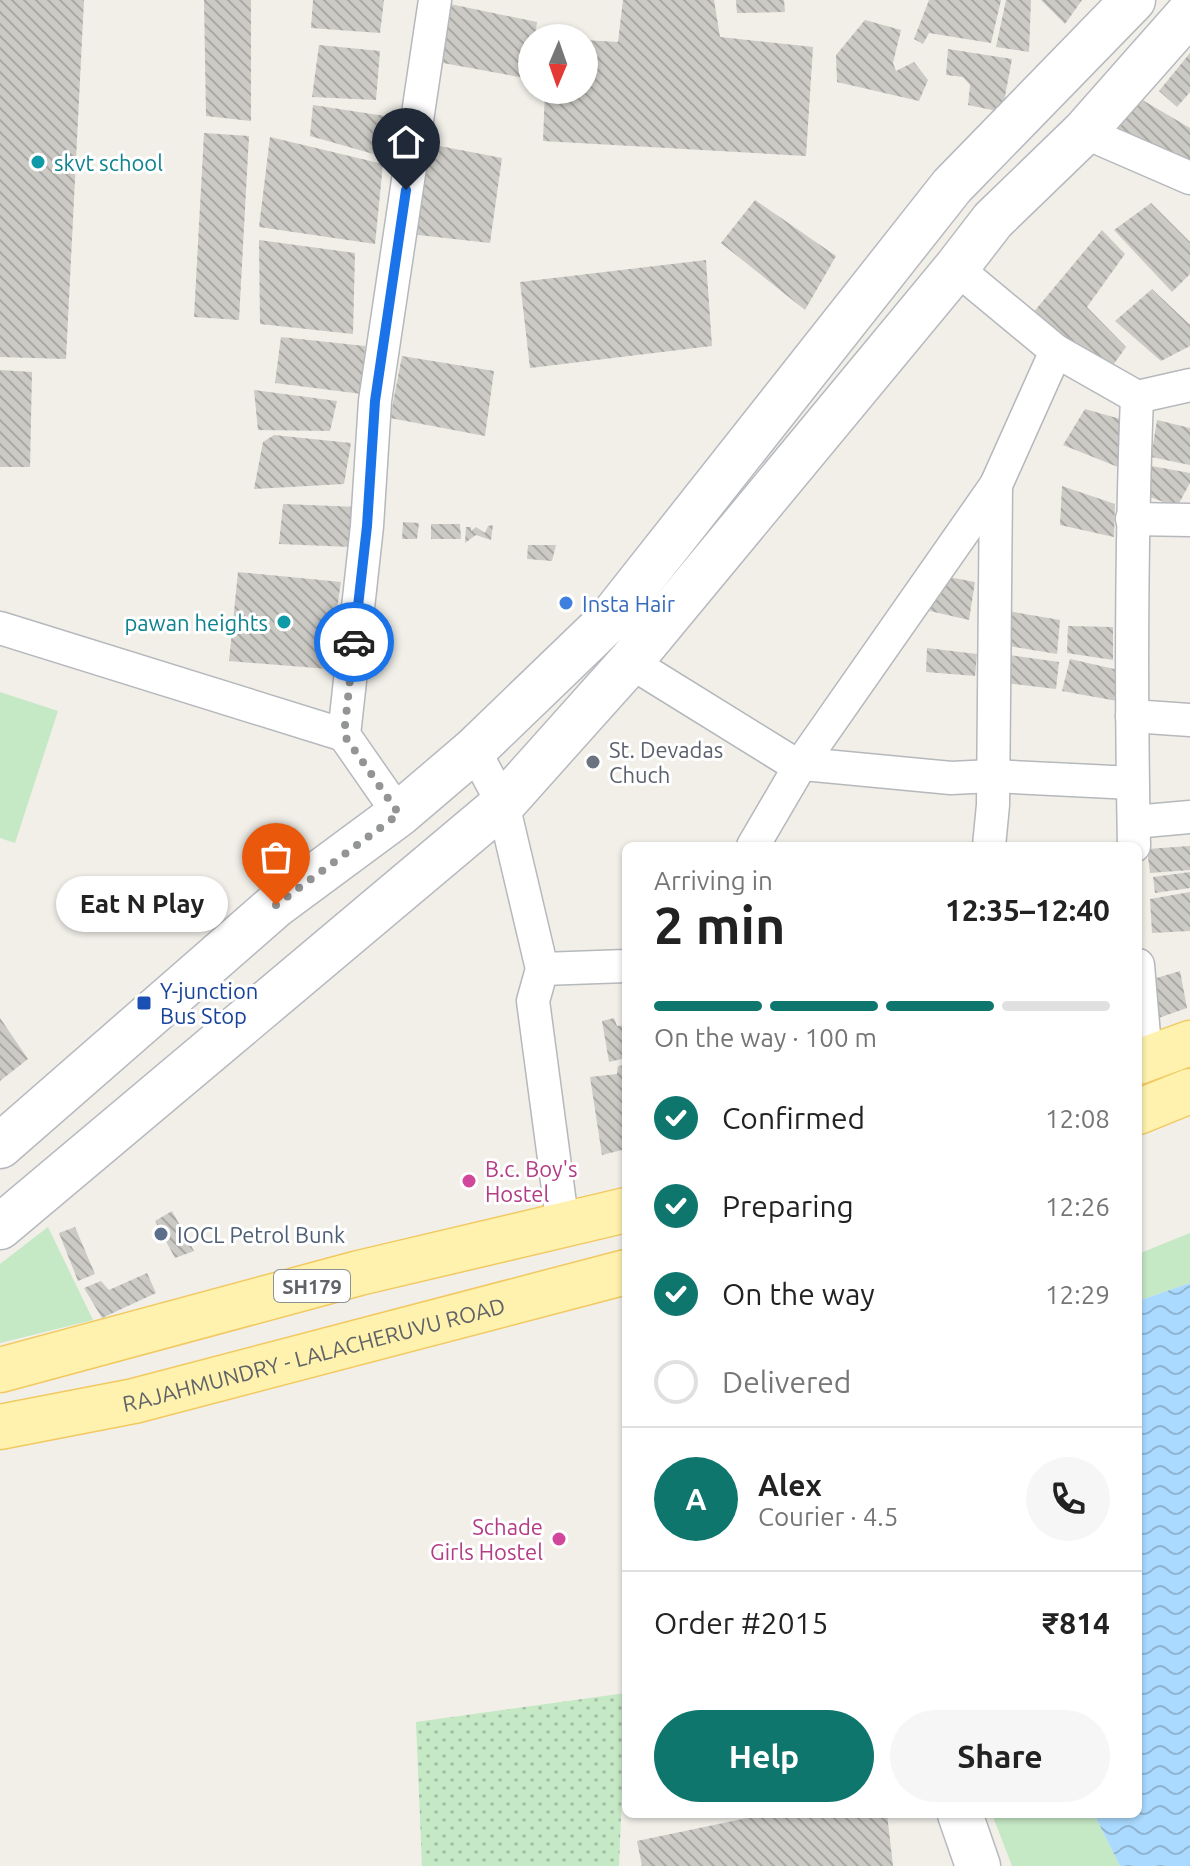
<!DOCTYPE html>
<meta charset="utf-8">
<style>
body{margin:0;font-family:Ubuntu,sans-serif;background:#f6f6f6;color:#222;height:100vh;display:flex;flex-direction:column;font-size:30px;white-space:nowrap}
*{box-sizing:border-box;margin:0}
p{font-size:26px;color:#767676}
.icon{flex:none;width:44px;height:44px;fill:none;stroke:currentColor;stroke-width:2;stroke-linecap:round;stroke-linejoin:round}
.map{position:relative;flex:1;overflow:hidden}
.drawer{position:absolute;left:622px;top:842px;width:520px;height:976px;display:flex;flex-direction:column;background:#fff;border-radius:12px;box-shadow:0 2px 6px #0004}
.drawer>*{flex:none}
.needle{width:52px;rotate:182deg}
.controls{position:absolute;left:518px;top:24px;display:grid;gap:16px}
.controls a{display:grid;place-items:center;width:80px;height:80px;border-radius:50%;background:#fff;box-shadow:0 2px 6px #0004;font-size:40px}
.pin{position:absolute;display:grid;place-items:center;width:68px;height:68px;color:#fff;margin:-82px -34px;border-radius:50% 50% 50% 0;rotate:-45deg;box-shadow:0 0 8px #0007}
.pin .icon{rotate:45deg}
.courier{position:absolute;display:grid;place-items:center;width:80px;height:80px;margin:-40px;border:6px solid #1a73e8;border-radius:50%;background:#fff;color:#222;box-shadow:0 2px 10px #0007}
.bubble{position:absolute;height:56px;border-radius:28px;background:#fff;box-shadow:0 2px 6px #0004;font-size:26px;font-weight:700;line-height:56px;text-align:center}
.head em{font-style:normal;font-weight:700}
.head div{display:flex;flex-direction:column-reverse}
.head{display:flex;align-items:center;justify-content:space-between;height:136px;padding:0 32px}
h1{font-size:52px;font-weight:700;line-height:60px}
.bar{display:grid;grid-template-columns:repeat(4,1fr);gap:12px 8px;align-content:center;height:96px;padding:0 32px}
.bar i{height:10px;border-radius:6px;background:#e0e0e0}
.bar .active{background:#0f766e}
.bar p{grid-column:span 4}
.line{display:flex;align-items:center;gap:20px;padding:0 32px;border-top:2px solid #e0e0e0}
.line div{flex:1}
.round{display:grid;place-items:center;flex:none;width:84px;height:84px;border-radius:42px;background:#f6f6f6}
ol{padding:0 32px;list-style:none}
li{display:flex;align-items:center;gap:24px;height:88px}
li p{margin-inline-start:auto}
li .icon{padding:8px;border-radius:50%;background:#0f766e;color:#fff;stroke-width:4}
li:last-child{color:#767676}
li i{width:44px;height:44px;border:4px solid #e0e0e0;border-radius:50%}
.action{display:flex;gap:16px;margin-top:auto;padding:16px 32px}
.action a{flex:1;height:92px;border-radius:48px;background:#0f766e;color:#fff;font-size:32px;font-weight:700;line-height:92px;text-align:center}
.action a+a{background:#f6f6f6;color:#222}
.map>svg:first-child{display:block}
.green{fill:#c5e8c5}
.garden{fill:url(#garden-dots)}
.water{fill:url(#water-waves)}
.building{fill:url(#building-back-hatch)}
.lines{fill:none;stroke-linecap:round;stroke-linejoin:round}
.street-casing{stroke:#b5b8bc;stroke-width:35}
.secondary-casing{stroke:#b6babf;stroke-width:47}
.primary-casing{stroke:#f2c960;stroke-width:47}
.street{stroke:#fff;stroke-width:32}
.secondary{stroke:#fff;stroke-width:44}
.primary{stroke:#fff2af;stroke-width:44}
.done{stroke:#929495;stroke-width:8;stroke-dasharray:0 14.4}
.route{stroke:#1a73e8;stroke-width:10}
.culture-dot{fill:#0f9aa8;stroke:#fff;stroke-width:3}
.shop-dot{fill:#3f7fe0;stroke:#fff;stroke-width:3}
.worship-dot{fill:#6b7280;stroke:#fff;stroke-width:3}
.transit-dot{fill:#1a4fb4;stroke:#fff;stroke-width:3}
.hotel-dot{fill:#d1479c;stroke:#fff;stroke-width:3}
.service-dot{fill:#5c6f8a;stroke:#fff;stroke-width:3}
.labels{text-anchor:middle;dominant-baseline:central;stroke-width:6;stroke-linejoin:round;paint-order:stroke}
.shield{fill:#fff;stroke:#8f9295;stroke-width:2}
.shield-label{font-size:20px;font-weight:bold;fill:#5f6368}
.culture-label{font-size:22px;fill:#0d838f;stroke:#fff;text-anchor:start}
.shop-label{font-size:22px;fill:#366cbe;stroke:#fff;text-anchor:start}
.worship-label{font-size:22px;fill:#5b616d;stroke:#fff;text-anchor:start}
.transit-label{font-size:22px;fill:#164399;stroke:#fff;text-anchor:start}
.hotel-label{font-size:22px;fill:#b23c85;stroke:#fff;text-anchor:start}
.service-label{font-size:22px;fill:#4e5e75;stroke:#fff;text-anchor:start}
.street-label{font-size:22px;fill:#5f6368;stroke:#fff}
</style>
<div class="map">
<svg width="1190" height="1866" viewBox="0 0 1190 1866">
<defs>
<pattern id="garden-dots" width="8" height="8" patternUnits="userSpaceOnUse" patternTransform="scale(2)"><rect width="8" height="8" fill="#c5e8c5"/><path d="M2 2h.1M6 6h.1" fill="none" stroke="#a3c0a4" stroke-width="1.8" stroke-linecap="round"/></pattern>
<pattern id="water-waves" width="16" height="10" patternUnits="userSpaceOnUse" patternTransform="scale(2)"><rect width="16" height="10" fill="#aadaff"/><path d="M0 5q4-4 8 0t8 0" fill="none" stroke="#8eb4d2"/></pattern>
<pattern id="building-back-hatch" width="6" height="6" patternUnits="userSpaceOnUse" patternTransform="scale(2)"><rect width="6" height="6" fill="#cccac5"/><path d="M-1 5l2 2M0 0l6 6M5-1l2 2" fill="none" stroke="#a9a8a4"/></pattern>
</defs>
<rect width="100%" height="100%" fill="#f1efe8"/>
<g class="green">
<path d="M0,692L58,711L15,843L0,838Z"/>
<path d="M48,1227L93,1320L0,1343V1264Z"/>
<path d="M1190,1233V1283L1138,1301V1254Z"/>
<path d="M992,1814H1094L1120,1866H1012Z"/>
</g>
<path class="garden" d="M626,1693L619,1866H422L416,1722Z"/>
<path class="water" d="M1190,1283V1866H1120L1094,1814H1138V1301Z"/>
<g class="building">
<path d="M0,0H84L66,359L0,357Z"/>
<path d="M204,0H251V121L206,116Z"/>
<path d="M313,0H384L380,33L311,28Z"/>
<path d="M623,0H714L720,37L813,47L806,156L543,141L545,90H584V40L618,42Z"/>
<path d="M736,0H784L785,12L737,13Z"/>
<path d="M929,0H1001L991,43L929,33L923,44L914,39Z"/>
<path d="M1006,0H1031L1029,52L996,47Z"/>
<path d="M1041,0H1082L1065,24Z"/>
<path d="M450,4L537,22L535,38H532L530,79L443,63Z"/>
<path d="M865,20L901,30L893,63L896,71L914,62L928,80L919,101L837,82L836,55Z"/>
<path d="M319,45L380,51L376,100L312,97Z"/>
<path d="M948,49L1012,59L1002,112L968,105L970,85L963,77L946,75Z"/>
<path d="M1190,53V92L1177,107L1159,91Z"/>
<path d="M1139,98L1190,128V173L1111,133Z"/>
<path d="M313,105L385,116L377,155L310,136Z"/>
<path d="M204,133L249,136L239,320L194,317Z"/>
<path d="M270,137L383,164L375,244L259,227Z"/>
<path d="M419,142L502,158L490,243L409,234Z"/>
<path d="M755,200L836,256L805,310L721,243Z"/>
<path d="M1151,203L1190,242V274L1172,292L1114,230Z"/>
<path d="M1102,230L1125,254L1087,307L1126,347L1106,375L1027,320Z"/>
<path d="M259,240L355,253L353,334L260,324Z"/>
<path d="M706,260L712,346L530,368L520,282Z"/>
<path d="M1152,289L1190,325V346L1161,361L1115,321Z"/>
<path d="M281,337L365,346L362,394L275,383Z"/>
<path d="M402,356L494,371L485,436L390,418Z"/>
<path d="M0,370L32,372L30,467H0Z"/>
<path d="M254,390L337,401L330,431L258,430Z"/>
<path d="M1085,409L1131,422L1118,467L1063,445Z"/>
<path d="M1157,420L1190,428V465L1151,457Z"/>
<path d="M274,435L351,443L344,484L254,489L263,442Z"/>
<path d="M1146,465L1190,473V483L1177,507L1142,494Z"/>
<path d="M1062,486L1115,504L1114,537L1060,525Z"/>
<path d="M283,504L358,507L351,547L279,544Z"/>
<path d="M403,522L419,523L417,539H402Z"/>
<path d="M431,524H460L461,539H431Z"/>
<path d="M493,525L491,540L476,535L465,543L466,527H471V531L476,527L485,533L488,526Z"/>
<path d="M528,545H556L552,561L527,559Z"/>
<path d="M238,572L341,582L328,669L229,661Z"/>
<path d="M943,576L975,582L969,620L930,611Z"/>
<path d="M1008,611L1060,620L1057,654L1002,645Z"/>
<path d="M1068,626L1113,627V660L1067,653Z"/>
<path d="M927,648L977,654L975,676L926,672Z"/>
<path d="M1009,655L1059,662L1056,689L1005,683Z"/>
<path d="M1070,659L1123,671L1117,701L1062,691Z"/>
<path d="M1190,846V870L1150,873L1147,849Z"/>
<path d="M1190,872V888L1155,893L1153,877Z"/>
<path d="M1190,892V931L1152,933L1150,899Z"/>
<path d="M1180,971L1187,1008L1150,1021L1143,982Z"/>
<path d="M0,1018L28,1059L0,1081Z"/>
<path d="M614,1018L617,1026L626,1025V1058L609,1062L602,1021Z"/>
<path d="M626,1065V1149L602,1155L590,1077L617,1074L618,1066Z"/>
<path d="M172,1211L194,1251L175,1258L155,1221Z"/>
<path d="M75,1227L95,1274L78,1281L59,1233Z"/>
<path d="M147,1273L156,1293L102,1318L84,1288L101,1281L109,1290Z"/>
<path d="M767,1814H887L893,1866H642L637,1841Z"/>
</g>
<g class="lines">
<g class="street-casing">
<g id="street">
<path d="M1084,132L1190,178"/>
<path d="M956,268L1056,351L996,485L993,805L989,846"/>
<path d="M1056,351L1137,397C1131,547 1131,696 1134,846"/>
<path d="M1137,397L1190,385"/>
<path d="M1132,519L1190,520"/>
<path d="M0,628L344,735"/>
<path d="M630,662L793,763L951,778L993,776L1132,783"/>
<path d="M1132,716L1190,720"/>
<path d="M474,750L503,804L542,969L533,1001L563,1226"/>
<path d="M399,814L344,735L367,526L375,401L435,0"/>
<path d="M1134,822L1190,817"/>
<path d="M753,846L801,764L996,485"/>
<path d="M1138,965L1146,1059"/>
<path d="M542,969L626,966"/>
</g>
</g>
<g class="secondary-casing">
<g id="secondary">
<path d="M0,1146L276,905L399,814L474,750L611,618L952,186L1133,0"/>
<path d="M0,1227L503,804L630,662L956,268L993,220L1084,132L1190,12"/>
<path d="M960,1814L978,1866"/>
</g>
</g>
<g class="primary-casing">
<g id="primary">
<path d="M1138,1062L1190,1043"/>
<path d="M1138,1112L1190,1091"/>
<path d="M0,1370L359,1273L626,1210"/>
<path id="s1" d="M0,1427L134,1401L626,1272"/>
</g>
</g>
<use href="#street" class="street"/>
<use href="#secondary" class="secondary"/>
<use href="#primary" class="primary"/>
</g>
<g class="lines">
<path class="done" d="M276,905L399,814L344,735L354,642"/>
<path class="route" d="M354,642L367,526L375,401L406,190"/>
</g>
<g class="culture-dot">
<circle cx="38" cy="162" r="8"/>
<circle cx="284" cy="622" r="8"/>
</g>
<circle class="shop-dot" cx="566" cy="603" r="8"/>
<circle class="worship-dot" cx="593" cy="762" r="8"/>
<rect class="transit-dot" x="136" y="995" width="16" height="16" rx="4"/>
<g class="hotel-dot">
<circle cx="469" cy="1181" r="8"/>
<circle cx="559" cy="1539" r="8"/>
</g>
<circle class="service-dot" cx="161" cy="1234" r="8"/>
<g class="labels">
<rect class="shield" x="274" y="1270" width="76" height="32" rx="6"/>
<g class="shield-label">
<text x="312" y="1286">SH179</text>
</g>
<g class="culture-label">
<text x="54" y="162">skvt school</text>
<text x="268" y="622" text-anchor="end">pawan heights</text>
</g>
<g class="shop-label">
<text x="582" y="603">Insta Hair</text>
</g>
<g class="worship-label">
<text x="609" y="749">St. Devadas<tspan x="609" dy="25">Chuch</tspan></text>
</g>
<g class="transit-label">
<text x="160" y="990">Y-junction<tspan x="160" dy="25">Bus Stop</tspan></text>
</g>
<g class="hotel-label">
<text x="485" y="1168">B.c. Boy's<tspan x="485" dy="25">Hostel</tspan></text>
<text x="543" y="1526" text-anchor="end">Schade<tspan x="543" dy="25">Girls Hostel</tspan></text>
</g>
<g class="service-label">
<text x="177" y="1234">IOCL Petrol Bunk</text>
</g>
<g class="street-label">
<text stroke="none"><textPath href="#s1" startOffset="322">RAJAHMUNDRY - LALACHERUVU ROAD</textPath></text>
</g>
</g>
</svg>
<div class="controls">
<a><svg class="needle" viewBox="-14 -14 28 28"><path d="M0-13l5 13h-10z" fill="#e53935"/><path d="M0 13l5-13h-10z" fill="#767676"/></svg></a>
</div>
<div class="pin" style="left:276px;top:905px;background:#ea580c"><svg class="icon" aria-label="bag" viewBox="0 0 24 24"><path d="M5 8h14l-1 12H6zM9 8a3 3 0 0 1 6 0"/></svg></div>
<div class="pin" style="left:406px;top:190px;background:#1f2937"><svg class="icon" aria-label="home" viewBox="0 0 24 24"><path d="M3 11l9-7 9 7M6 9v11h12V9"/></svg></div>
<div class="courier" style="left:354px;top:642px"><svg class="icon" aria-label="car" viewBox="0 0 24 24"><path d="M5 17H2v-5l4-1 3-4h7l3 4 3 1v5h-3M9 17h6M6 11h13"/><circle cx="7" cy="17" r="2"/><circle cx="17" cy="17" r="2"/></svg></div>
<div class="bubble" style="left:56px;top:876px;width:172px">Eat N Play</div>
<section class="drawer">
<div class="head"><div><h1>2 min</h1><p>Arriving in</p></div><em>12:35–12:40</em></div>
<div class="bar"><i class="active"></i><i class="active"></i><i class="active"></i><i></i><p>On the way · 100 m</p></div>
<ol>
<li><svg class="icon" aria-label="check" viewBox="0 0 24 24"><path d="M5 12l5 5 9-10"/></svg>Confirmed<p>12:08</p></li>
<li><svg class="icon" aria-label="check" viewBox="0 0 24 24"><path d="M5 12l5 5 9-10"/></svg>Preparing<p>12:26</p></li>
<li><svg class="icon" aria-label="check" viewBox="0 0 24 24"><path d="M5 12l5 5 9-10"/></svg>On the way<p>12:29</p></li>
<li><i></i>Delivered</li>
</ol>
<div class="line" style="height:144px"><b class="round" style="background:#0f766e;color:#fff">A</b><div><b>Alex</b><p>Courier · 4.5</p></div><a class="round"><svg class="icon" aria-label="phone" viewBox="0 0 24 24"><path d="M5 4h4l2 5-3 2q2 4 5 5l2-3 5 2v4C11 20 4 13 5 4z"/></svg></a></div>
<div class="line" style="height:104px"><div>Order #2015</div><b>₹814</b></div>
<div class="action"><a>Help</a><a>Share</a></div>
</section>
</div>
